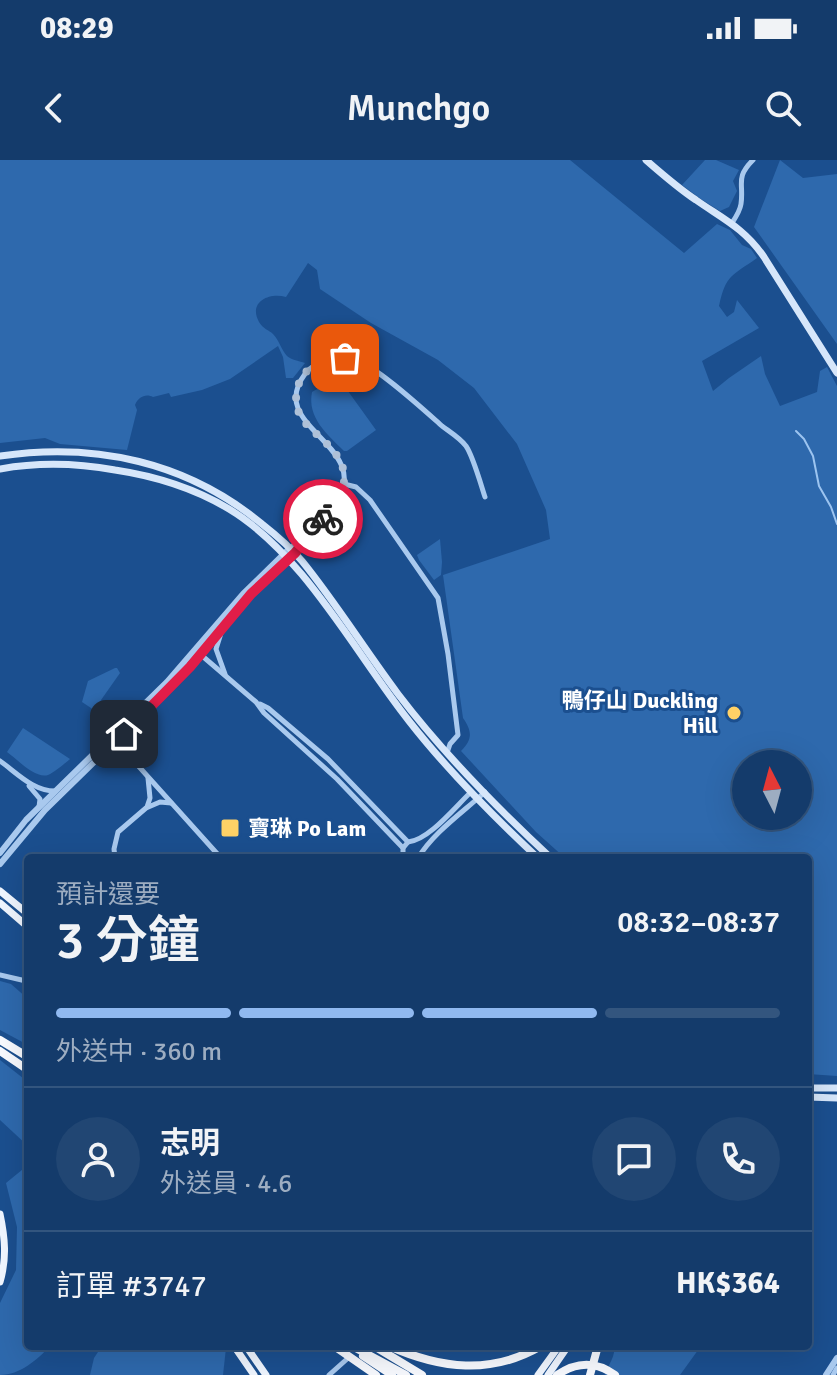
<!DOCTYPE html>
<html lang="zh-TW">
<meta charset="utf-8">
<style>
body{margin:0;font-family:Signika,"Noto Sans TC",sans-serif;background:#214673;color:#f1f3f6;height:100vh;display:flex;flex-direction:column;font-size:30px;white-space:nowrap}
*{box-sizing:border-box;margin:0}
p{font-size:26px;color:#9dadc1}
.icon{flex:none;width:44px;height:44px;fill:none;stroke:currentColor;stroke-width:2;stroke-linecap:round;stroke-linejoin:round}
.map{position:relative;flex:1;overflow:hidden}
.drawer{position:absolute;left:24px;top:694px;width:788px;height:496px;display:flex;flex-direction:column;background:#143b6b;border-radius:8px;box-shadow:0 8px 32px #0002,0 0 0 2px #33557e}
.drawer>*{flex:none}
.needle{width:52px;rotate:354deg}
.buttons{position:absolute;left:732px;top:590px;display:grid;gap:16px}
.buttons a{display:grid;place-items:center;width:80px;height:80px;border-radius:50%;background:#143b6b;box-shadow:0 8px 32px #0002,0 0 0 2px #33557e;font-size:40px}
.pin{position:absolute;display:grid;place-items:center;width:68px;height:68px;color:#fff;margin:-34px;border-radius:16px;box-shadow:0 4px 12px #0006}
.courier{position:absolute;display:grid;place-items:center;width:80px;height:80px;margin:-40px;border:6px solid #e11d48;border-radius:50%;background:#fff;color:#222;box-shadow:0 2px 10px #0007}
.summary em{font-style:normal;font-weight:600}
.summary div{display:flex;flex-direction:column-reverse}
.summary{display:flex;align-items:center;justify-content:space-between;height:136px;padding:0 32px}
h1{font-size:52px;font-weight:600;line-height:60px}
.bar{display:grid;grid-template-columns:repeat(4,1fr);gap:12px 8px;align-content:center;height:96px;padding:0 32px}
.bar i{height:10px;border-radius:6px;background:#33557e}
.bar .on{background:#90b9f0}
.bar p{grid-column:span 4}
.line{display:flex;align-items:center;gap:20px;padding:0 32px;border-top:2px solid #33557e}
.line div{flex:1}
.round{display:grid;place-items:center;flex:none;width:84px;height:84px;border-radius:42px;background:#214673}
.status{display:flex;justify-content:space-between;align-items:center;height:56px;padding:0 40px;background:#143b6b;direction:ltr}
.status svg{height:22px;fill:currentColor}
header{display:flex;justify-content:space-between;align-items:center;height:104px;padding:0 32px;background:#143b6b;font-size:36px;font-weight:600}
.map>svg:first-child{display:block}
.green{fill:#2e69ad;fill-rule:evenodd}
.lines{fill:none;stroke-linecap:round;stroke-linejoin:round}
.stream{stroke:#9cc4f0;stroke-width:2}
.minor{stroke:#a9c9ee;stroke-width:5}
.tertiary{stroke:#a9c9ee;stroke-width:6}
.secondary{stroke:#d6e6fa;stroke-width:7}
.primary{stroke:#f0f6ff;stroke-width:7}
.trunk{stroke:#f8faff;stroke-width:8}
.trunk-bridge{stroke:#f8faff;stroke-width:8}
.done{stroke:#afc1d8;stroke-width:8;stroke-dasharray:0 14.4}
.route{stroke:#e11d48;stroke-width:10}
.poi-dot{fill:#ffd166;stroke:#1b4f8f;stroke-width:3}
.labels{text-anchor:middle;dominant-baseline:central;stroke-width:6;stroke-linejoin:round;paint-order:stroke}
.poi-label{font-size:22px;font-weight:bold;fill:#fff;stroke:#1b4f8f;text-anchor:end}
</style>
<div class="status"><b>08:29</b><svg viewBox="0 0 49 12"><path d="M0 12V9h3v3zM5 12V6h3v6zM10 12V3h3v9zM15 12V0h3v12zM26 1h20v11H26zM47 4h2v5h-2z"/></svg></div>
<header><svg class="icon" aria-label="back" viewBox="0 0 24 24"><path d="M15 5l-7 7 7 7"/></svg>Munchgo<svg class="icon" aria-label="search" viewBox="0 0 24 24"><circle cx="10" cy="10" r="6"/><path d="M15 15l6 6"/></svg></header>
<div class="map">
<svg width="837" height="1215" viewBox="0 0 837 1215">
<rect width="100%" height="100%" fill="#1b4f8f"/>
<g class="green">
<path d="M0,0H570L684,93L717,64L730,70L742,85L751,89L757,98C732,116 726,114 719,146L727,157L734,152L737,140L759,168L702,201L713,231L729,218L761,196L765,214L780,246L817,232L820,211L827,207L837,226V916L808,914V698H565L536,672L461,591C473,579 472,571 463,558L443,415L550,379L546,350L517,284L474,228L438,200L371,163L320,129L317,110L308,103L286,137C269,132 248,142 259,162C263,169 269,170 273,174C279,180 282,191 287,196C291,200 300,201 305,203L293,218H286L283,197L278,186L230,219L202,230L171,237L169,233L153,237C146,233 138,237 135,245L137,250L127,290L60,284L45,278L0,283ZM746,604H798V656H746Z"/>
<path d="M705,0H716L739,10L733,21L737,31L729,47L720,51L701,39L682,25Z"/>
<path d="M780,0L803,18L837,14V184L754,67Z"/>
<path d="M340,220L376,270L347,291H344C327,274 307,258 312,232C321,226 330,227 340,220Z"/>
<path d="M440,379L442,402L441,415L434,420L419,400L417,395Z"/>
<path d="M115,508H117L120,513L94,550L82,542L88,521Z"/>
<path d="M23,568L70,599C64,604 55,612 48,615C35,619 17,599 7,592Z"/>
<path d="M0,821L11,824L28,839V885L0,870Z"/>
<path d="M0,900L28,922V986L0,960Z"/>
<path d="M28,1005V1186H50C37,1200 20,1215 0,1215V1143L16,1110L17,1067L6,1023Z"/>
<path d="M102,1186H225L226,1188L223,1215H90L94,1198Z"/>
<path d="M614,1186H701L680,1215H605C608,1205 616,1196 614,1186Z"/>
</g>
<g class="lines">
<path class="stream" d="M796,271L804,279L813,296L819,326L831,347L837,364"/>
<g class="minor">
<path d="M732,63C736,57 740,51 741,44C744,23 735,18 753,0"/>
<path d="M344,324L356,327L370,340L438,438L448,494L458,575L450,584L447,593"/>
<path d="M290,388C306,375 327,361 338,342C371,283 265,267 305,214C315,200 338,195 355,200C374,204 425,251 442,266C450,272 460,278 466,286C473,296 481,325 485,337"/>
<path d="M295,393L309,374"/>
<path d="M222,470L216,489L225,514"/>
<path d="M200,494L256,542L264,553L337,619L403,688V694L406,698"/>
<path d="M260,544L268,548L328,599L408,682"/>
<path d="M115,580L221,698"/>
<path d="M0,601C17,613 33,631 55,631"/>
<path d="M29,626L40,639L39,647"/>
<path d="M147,647L150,638L148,618"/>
<path d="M403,688L408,682C429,680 455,647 471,632"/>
<path d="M115,698L114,689L118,672L146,648L160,642L171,643"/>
<path d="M418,698C434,672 462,653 485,632"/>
<path d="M0,815L26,821"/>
<path d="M329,1215L347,1199"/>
<path d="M833,1215L837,1208"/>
</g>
<g class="tertiary">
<path d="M0,693L26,660L167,522L243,434L290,388"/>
<path d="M0,704L45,650L168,530L190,507L251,434L295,393"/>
<path d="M826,1215L837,1198"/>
</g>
<g class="secondary">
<path d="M646,0C662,14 678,28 696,40C723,59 744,68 764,97L837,213"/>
<path d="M0,296C96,282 187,302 262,364C276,375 290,387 302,401C336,443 365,490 398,534C443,593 496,647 551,698"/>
<path d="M0,309C39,302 76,303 115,310C155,316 194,328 229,349C304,394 355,493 409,561C448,611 492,655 538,698"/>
<path d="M808,928H837"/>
<path d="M808,937L837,938"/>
</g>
<g class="primary">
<path d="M0,731L28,754"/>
<path d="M0,743L28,767"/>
<path d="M0,1054C5,1078 7,1098 0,1122"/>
<path d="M234,1186L254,1215"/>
<path d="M246,1186L266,1215"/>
<path d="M538,1215L559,1186"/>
<path d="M548,1215L568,1186"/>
</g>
<g class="trunk">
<path d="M0,880L28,897"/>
<path d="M0,891L28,910"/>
<path d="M334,1186L376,1215"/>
<path d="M352,1186L406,1215"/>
<path d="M374,1186L422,1215"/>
<path d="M389,1186C441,1209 491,1215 541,1186"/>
<path d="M363,1196L392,1215"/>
<path d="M557,1215C576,1202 596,1201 615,1215"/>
</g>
<path class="trunk-bridge" d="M590,1215L598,1186"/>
</g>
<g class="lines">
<path class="done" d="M323,359C347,334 354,309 326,283C317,274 306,266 300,255C290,235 300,210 320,202C328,199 337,199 345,198"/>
<path class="route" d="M124,574L190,507L251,434L295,393L323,359"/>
</g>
<g class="poi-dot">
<circle cx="734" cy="553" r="8"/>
<rect x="220" y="658" width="20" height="20" rx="4"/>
</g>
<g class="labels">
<g class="poi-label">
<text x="718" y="540">鴨仔山 Duckling<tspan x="718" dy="25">Hill</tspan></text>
<text x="248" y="668" text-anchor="start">寶琳 Po Lam</text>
</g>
</g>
</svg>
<div class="buttons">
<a><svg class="needle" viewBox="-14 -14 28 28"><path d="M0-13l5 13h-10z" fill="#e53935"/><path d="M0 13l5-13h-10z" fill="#9dadc1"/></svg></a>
</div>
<div class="pin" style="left:345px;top:198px;background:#ea580c"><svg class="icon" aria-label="bag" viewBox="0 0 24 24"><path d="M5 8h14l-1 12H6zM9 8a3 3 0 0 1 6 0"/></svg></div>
<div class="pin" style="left:124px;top:574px;background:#1f2937"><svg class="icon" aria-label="home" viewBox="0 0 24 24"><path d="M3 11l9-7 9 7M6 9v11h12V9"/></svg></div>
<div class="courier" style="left:323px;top:359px"><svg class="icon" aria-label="bike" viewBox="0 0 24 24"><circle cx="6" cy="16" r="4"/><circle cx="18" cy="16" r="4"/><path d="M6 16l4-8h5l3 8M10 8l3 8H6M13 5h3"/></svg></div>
<section class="drawer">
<div class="summary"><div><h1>3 分鐘</h1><p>預計還要</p></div><em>08:32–08:37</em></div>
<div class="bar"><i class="on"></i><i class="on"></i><i class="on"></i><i></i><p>外送中 · 360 m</p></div>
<div class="line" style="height:144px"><a class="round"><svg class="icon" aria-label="person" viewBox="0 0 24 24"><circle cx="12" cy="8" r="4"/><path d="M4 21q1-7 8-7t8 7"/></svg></a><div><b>志明</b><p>外送員 · 4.6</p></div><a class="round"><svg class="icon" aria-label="chat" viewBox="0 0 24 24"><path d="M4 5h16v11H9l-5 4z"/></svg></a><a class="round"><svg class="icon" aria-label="phone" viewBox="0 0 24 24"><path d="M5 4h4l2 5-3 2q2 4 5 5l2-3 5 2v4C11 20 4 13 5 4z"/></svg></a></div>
<div class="line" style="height:104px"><div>訂單 #3747</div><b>HK$364</b></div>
</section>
</div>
